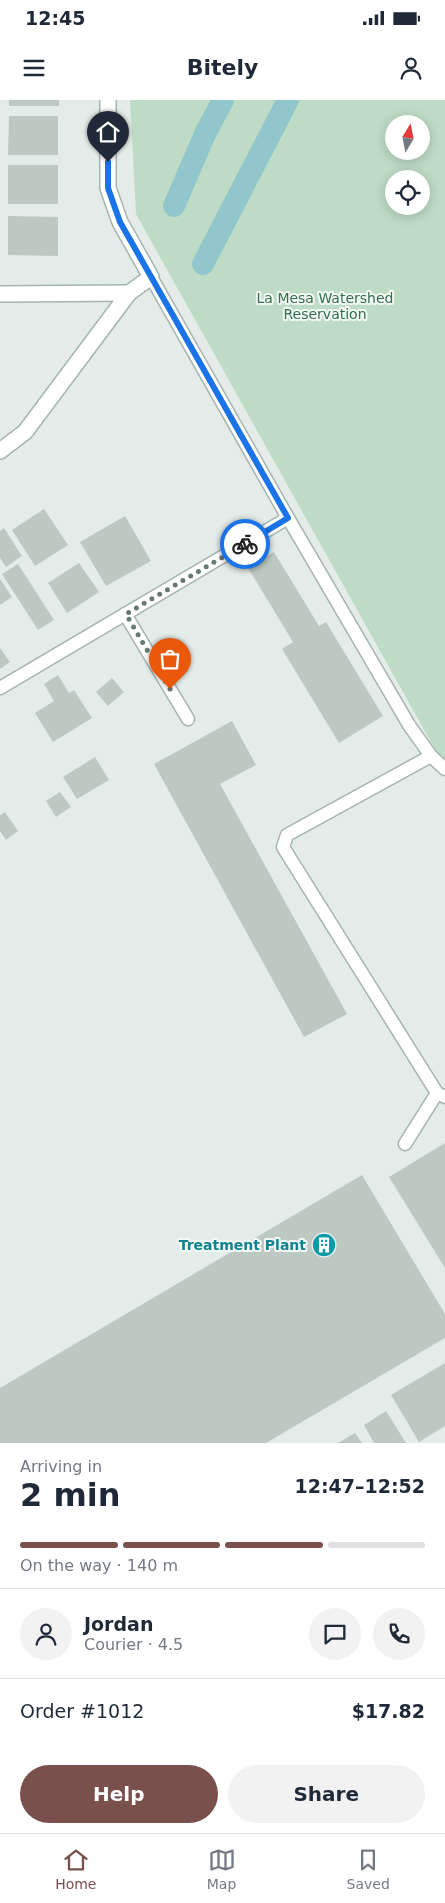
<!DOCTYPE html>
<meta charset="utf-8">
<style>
body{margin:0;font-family:"DejaVu Sans",sans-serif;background:#f2f2f3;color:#1f2937;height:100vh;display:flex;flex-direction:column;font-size:19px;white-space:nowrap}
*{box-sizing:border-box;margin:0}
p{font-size:16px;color:#747a83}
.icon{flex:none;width:28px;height:28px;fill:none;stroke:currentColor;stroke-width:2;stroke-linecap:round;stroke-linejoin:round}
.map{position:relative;height:1343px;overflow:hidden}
.sheet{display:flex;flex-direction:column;background:#fff;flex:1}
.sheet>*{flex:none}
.needle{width:32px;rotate:10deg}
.buttons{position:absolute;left:385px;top:15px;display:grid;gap:10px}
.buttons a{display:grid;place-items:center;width:45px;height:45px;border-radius:50%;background:#fff;box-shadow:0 2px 12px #0003;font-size:25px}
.pin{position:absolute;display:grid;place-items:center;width:42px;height:42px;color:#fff;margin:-51px -21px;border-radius:50% 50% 50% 0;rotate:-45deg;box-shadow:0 0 5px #0007}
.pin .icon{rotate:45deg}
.courier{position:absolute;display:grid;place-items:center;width:50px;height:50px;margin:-25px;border:4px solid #1a73e8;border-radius:50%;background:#fff;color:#222;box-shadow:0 1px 6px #0007}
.overview em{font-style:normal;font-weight:800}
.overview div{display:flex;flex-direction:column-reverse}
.overview{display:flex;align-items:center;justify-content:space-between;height:85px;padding:0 20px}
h1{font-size:32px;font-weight:800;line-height:38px}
.bar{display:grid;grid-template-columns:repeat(4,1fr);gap:8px 5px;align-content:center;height:60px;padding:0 20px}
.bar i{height:6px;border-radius:4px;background:#e0e1e3}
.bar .selected{background:#79504c}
.bar p{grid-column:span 4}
.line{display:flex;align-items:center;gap:12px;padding:0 20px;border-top:1px solid #e0e1e3}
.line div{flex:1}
.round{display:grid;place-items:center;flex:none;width:52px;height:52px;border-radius:26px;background:#f2f2f3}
.cta{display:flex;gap:10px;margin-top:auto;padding:10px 20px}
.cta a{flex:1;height:58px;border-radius:30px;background:#79504c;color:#fff;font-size:20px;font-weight:800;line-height:58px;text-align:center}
.cta a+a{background:#f2f2f3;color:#1f2937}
.status{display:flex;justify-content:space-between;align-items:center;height:35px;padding:0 25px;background:#fff;direction:ltr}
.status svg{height:14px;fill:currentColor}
header{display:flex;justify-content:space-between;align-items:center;height:65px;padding:0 20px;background:#fff;font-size:22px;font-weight:800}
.tab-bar{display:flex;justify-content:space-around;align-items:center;height:70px;border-top:1px solid #e0e1e3;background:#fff;font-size:14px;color:#747a83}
.tab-bar a{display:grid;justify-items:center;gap:2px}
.tab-bar .selected{color:#79504c}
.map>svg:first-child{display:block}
.green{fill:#bedbc5;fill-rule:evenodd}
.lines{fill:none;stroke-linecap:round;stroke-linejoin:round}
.canal{stroke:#90c6cc;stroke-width:22}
.building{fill:#bcc9c3}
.service-casing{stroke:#a6b4ae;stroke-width:15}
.minor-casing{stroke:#a6b4ae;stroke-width:18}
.service{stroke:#fff;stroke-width:12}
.minor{stroke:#fff;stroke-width:15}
.done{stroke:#677a73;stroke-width:5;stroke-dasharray:0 9}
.route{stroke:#1a73e8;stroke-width:6}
.labels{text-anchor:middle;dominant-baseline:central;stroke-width:4;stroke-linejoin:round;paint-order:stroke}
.park-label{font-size:14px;fill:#317047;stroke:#f4f9f6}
.culture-label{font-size:14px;font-weight:bold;fill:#0d838f;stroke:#f4f9f6;text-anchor:end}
</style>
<div class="status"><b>12:45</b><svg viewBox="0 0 49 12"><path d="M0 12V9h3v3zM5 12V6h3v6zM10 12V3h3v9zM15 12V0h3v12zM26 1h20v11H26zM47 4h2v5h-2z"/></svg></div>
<header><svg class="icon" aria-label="menu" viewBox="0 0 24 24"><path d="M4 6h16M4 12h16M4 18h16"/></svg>Bitely<svg class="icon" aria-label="person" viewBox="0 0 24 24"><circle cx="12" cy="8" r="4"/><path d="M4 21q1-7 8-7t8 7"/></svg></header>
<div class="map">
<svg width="445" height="1343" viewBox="0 0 445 1343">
<rect width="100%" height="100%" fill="#e3ece8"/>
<path class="green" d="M130,0H445V664L441,660L136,114ZM394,24H421V51H394ZM394,79H421V106H394Z"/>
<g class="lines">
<g class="canal">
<path d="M174,106L205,34L223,0"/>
<path d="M203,164L288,0"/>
</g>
</g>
<g class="building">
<rect x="9" y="0" width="50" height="6"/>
<path d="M9,16H58V55H8Z"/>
<rect x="8" y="65" width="50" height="39"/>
<path d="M8,116L58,117V156L8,155Z"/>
<path d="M44,409L68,445L35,466L12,430Z"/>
<path d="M125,416L151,461L106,486L80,442Z"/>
<path d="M4,428L22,456L6,467L0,458V431Z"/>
<path d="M274,452L319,526L326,522L383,616L339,643L282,549L293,542L248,468Z"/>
<path d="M79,463L99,492L67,513L48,483Z"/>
<path d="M18,464L54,520L38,530L2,474Z"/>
<path d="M0,479L12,497L0,505Z"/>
<path d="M0,548L10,562L0,569Z"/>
<path d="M58,575L69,593L74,590L92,618L53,642L35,613L54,601L44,584Z"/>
<path d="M112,578L124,592L108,606L96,592Z"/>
<path d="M232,621L256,665L220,684L347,914L304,937L154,664Z"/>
<path d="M95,657L109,680L77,699L63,677Z"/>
<path d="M60,692L71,707L56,717L46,701Z"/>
<path d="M5,712L18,731L6,740L0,731V715Z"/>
<path d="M445,1043V1168L389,1077Z"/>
<path d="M362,1075L445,1214V1238L266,1343H0V1288Z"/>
<path d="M445,1263V1326L419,1342L391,1295Z"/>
<path d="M386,1311L406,1343H374L364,1325Z"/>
<path d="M355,1333L362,1343H338Z"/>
</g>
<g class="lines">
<g class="service-casing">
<g id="service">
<path d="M151,177L288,418L409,625L431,656L445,669"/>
<path d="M125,514L188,619"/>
<path d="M0,588L288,418"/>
<path d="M431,656L287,735L283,747L437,993L445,997"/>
<path d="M405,1044L437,993"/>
</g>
</g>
<g class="minor-casing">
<g id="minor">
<path d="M0,194L129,193"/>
<path d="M0,351L25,332L129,193L151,177L120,122L108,88V0"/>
</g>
</g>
<use href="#service" class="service"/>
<use href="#minor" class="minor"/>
</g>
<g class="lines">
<path class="done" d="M170,589L126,514L245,444"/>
<path class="route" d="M108,62V88L120,122L288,418L245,444"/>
</g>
<defs>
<g id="building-disc" transform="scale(1.25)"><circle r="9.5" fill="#0f9aa8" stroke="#f4f9f6"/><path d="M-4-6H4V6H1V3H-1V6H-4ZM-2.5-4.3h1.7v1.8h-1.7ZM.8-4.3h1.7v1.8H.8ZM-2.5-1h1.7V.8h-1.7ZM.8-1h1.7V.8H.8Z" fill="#fff"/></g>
</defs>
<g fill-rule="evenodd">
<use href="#building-disc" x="324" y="1145"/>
</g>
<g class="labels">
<g class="park-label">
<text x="325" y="198">La Mesa Watershed<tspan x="325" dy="16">Reservation</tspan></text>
</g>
<g class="culture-label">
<text x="306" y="1145">Treatment Plant</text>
</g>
</g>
</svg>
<div class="buttons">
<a><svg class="needle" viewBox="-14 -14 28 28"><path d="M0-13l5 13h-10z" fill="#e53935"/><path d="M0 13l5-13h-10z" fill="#747a83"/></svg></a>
<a><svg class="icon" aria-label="locate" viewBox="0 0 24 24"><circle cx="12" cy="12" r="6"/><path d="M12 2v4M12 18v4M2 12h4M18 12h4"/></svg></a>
</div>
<div class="pin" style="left:170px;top:589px;background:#ea580c"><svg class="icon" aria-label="bag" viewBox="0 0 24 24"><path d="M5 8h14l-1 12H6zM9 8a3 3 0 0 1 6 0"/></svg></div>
<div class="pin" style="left:108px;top:62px;background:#1f2937"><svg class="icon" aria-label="home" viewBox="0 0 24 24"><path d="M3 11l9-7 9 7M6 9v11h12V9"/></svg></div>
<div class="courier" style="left:245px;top:444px"><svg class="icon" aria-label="bike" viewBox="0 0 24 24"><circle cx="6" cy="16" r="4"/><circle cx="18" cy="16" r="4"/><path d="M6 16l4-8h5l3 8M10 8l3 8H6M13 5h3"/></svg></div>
</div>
<section class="sheet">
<div class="overview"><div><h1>2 min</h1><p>Arriving in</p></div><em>12:47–12:52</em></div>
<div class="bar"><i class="selected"></i><i class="selected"></i><i class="selected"></i><i></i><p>On the way · 140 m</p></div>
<div class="line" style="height:90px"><a class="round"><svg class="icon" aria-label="person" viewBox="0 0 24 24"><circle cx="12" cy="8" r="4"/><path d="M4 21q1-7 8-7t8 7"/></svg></a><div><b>Jordan</b><p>Courier · 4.5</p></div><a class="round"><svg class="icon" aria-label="chat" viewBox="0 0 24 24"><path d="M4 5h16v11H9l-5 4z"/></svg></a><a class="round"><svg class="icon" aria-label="phone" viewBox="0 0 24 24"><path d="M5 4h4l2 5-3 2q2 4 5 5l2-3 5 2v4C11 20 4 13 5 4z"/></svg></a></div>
<div class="line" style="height:65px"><div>Order #1012</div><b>$17.82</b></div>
<div class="cta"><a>Help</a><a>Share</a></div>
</section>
<nav class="tab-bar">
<a class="selected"><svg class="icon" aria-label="home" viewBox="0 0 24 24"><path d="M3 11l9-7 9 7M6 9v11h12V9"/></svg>Home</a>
<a><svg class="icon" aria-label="map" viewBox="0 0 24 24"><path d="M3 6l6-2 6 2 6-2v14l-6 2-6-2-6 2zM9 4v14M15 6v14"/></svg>Map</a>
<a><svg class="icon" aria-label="saved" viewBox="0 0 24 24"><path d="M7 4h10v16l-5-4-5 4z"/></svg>Saved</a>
</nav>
